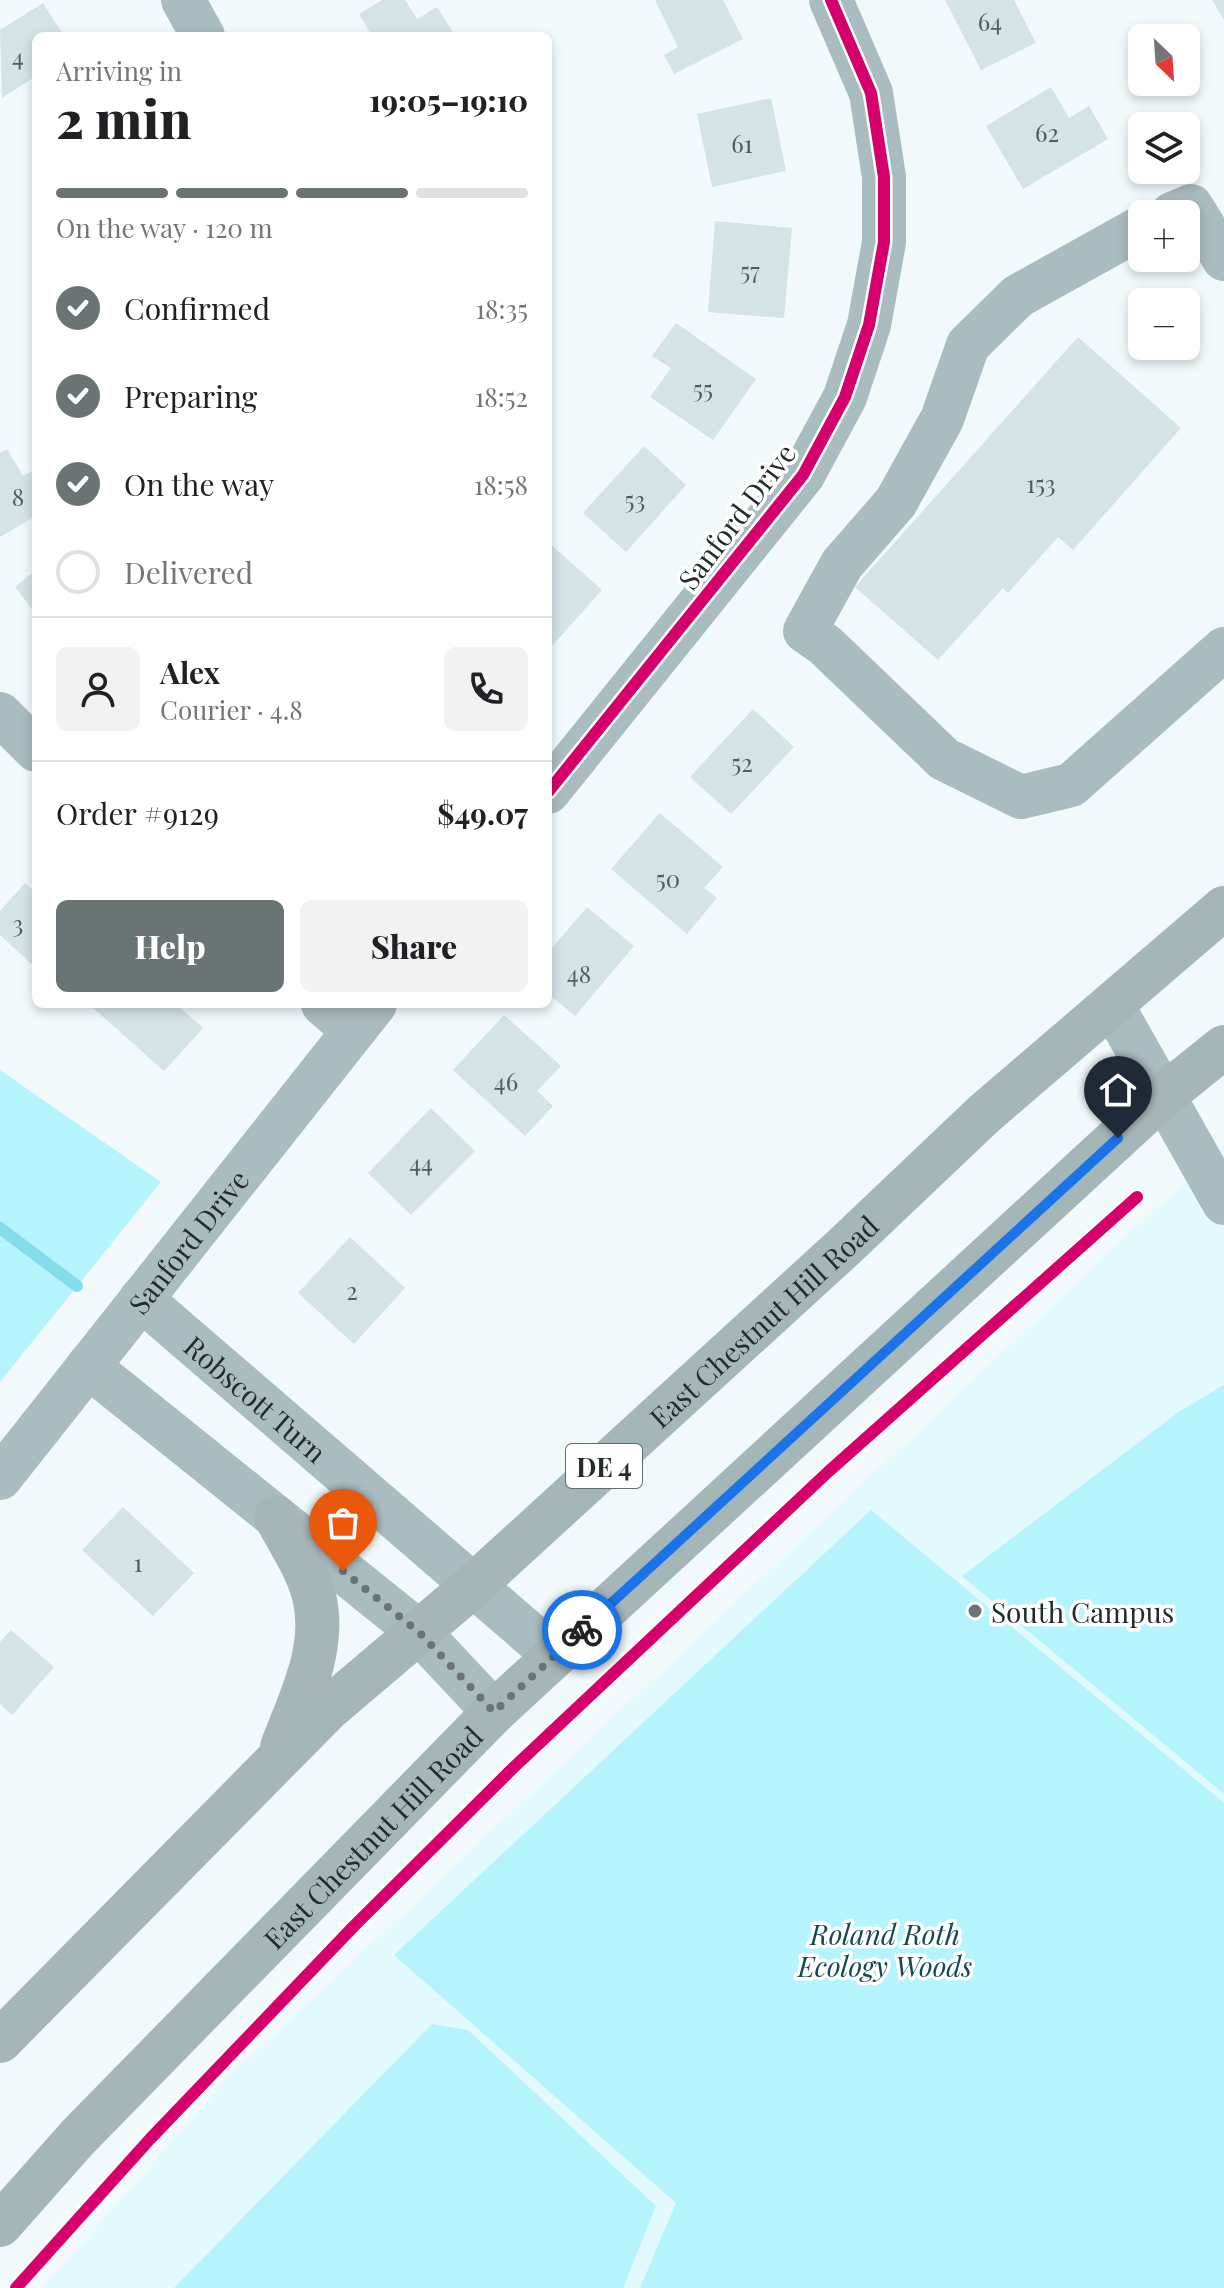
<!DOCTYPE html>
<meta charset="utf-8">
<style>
body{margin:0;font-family:"Playfair Display",serif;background:#f2f2f2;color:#202124;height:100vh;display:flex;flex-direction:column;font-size:30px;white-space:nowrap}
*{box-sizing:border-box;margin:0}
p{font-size:26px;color:#757577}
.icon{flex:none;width:44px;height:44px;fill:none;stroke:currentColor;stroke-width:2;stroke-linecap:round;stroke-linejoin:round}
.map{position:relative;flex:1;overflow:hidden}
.sheet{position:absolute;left:32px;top:32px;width:520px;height:976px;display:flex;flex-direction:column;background:#fff;border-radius:12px;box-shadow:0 4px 12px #0003}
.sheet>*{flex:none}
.needle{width:52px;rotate:155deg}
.controls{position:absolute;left:1128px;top:24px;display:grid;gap:16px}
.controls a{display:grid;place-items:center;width:72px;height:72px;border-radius:12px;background:#fff;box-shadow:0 4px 12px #0003;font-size:40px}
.pin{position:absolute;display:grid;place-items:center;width:68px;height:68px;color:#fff;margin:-82px -34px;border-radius:50% 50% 50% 0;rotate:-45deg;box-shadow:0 0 8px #0007}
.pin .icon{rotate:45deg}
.courier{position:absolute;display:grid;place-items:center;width:80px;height:80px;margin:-40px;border:6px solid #1a73e8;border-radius:50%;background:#fff;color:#222;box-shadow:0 2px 10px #0007}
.summary em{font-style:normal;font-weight:800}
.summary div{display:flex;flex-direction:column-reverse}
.summary{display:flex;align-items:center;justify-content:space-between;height:136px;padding:0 24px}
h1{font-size:52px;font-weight:800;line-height:60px}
.bar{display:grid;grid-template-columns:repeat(4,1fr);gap:12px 8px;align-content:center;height:96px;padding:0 24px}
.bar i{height:10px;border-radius:6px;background:#e0e0e0}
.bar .selected{background:#6a7475}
.bar p{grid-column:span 4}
.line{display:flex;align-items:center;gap:20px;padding:0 24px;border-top:2px solid #e0e0e0}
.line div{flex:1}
.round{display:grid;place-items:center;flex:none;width:84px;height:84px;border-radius:12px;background:#f2f2f2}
ol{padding:0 24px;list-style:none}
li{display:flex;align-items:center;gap:24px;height:88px}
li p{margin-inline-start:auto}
li .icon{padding:8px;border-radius:50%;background:#6a7475;color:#fff;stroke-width:4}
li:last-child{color:#757577}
li i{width:44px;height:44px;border:4px solid #e0e0e0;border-radius:50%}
.button{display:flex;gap:16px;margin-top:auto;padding:16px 24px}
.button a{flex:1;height:92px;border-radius:12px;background:#6a7475;color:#fff;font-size:32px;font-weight:800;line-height:92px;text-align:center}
.button a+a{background:#f2f2f2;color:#202124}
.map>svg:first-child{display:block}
.built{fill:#e2f9fd}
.green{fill:#b6f4fd}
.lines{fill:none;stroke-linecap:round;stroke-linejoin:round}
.stream{stroke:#83ddea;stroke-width:12}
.building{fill:#d4e3e6}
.minor{stroke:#a9bcbf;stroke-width:44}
.major{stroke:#a5b6b9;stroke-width:44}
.cycleway-casing{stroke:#fff;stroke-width:17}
.cycleway{stroke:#d6006c;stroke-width:12}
.done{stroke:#6a7475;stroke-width:8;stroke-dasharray:0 14.4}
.route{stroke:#1a73e8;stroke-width:10}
.poi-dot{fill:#6a7475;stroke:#fff;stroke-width:3}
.labels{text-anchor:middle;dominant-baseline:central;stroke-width:7;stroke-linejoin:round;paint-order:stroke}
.number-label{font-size:24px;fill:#505c5d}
.shield{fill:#fff;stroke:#646b6c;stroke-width:2}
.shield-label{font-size:26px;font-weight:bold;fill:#222c2d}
.street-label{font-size:28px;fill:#222c2d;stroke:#fff}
.poi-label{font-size:28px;fill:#222c2d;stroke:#fff;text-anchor:start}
.park-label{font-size:28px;font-style:italic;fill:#134a52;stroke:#fff}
</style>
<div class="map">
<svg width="1224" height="2288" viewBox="0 0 1224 2288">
<rect width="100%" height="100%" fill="#f1f9fb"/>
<path class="built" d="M1224,1145V2288H43L229,2077Z"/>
<g class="green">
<path d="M0,1070L161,1182L0,1382Z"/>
<path d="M1224,1385V1794L962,1576L1180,1411Z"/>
<path d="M871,1510L1224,1803V2288H640L676,2203L394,1955Z"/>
<path d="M432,2024L468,2030L656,2206L623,2288H174Z"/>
</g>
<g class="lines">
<path class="stream" d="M0,1228L77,1286"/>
</g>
<g class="building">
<path d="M382,0H405L417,19L437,7L455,36H372L359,14Z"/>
<path d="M655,0H723L743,39L674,74L664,55L678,47Z"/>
<path d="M945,0H1014L1036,43L981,70Z"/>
<path d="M1212,0H1224V20Z"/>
<path d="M43,3L64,36H36V76L2,98L0,30Z"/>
<path d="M1051,87L1069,118L1089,106L1108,139L1023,189L986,126Z"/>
<path d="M771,98L786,171L712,187L697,114Z"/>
<path d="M715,221L792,228L784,318L708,312Z"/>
<path d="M676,323L756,379L713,440L650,397L671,368L652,356Z"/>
<path d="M1078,337L1181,428L1073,550L1058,537L1008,593L1003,588L938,660L855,587Z"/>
<path d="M644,446L686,485L626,552L583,513Z"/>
<path d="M7,449L23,476L36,469V516L0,537V453Z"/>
<path d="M548,542L602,590L552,646L548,643Z"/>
<path d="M36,570V614L15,587Z"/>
<path d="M753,709L794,747L731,814L690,777Z"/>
<path d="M660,813L723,867L704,888L717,898L687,934L611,869Z"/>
<path d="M25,883L36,893V968L0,935V911Z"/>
<path d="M587,907L634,946L575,1016L548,994V953Z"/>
<path d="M93,1004H176L203,1028L164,1071L91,1006Z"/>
<path d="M504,1015L561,1066L537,1091L553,1106L525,1136L453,1070Z"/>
<path d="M431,1108L475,1151L411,1215L368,1173Z"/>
<path d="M350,1237L405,1288L354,1344L298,1293Z"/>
<path d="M123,1507L194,1573L153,1616L82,1550Z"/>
<path d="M11,1630L54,1667L12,1715L0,1704V1642Z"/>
</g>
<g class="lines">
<g class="minor">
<path d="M183,0L203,36"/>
<path d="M1172,214L1191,206L1224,259"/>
<path d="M1142,227L1018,296L968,345L942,419L896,502L842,564L805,631L825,645L944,759L1021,797L1071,785L1224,649"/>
<path d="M0,714L36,750"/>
<path d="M548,792L803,475L845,397L869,325L884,242V177L871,93L831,0"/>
<path d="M323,1004L353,1030"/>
<path d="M1112,1005L1224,1203"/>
<path id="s1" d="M141,1299L554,1655"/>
<path d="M88,1366L420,1633L494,1712"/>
<path id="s2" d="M0,1478L375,1004"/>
</g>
<g class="major">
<path d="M276,1517C289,1542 307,1568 314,1596C327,1648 300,1699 282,1747"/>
<path id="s3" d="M0,2041L328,1709L474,1585L845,1246L984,1114L1224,908"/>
<path id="s4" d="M0,2225L78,2137L494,1712L1163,1096L1224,1047"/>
</g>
<g class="cycleway-casing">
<g id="cycleway">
<path d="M548,792L803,475L845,397L869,325L884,242V177L871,93L831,0"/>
<path d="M16,2288L150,2139L354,1926L511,1770L828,1472L1137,1197"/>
</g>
</g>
<use href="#cycleway" class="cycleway"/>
</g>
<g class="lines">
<path class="done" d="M343,1571L420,1633L494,1712L582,1630"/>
<path class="route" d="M582,1630L1118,1138"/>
</g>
<circle class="poi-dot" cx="975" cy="1611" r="8"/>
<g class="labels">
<g class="number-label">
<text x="990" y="21">64</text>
<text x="18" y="56">4</text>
<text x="1047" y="132">62</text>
<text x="742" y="143">61</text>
<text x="750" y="270">57</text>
<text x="703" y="388">55</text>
<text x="1041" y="483">153</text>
<text x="18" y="496">8</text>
<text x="635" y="499">53</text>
<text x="742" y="762">52</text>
<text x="668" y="878">50</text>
<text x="18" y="923">3</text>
<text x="579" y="973">48</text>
<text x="506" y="1081">46</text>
<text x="421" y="1162">44</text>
<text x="352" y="1290">2</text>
<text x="138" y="1562">1</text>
</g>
<rect class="shield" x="566" y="1444" width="76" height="44" rx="6"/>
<g class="shield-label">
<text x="604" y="1466">DE 4</text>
</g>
<g class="street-label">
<text transform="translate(736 516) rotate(-53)">Sanford Drive</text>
<text stroke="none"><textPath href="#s2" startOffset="302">Sanford Drive</textPath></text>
<text stroke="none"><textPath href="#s3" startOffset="1050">East Chestnut Hill Road</textPath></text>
<text stroke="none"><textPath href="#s1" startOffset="152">Robscott Turn</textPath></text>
<text stroke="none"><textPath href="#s4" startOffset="538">East Chestnut Hill Road</textPath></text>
</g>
<g class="poi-label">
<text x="991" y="1611">South Campus</text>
</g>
<g class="park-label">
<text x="885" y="1933">Roland Roth<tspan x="885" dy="32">Ecology Woods</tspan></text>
</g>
</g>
</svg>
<div class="controls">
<a><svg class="needle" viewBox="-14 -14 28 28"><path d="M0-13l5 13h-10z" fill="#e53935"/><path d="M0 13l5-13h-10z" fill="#757577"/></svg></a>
<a><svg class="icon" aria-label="layers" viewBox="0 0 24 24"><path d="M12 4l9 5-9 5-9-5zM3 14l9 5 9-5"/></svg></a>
<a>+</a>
<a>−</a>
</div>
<div class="pin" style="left:343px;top:1571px;background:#ea580c"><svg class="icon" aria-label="bag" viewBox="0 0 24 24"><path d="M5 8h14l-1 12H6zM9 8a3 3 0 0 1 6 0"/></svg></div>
<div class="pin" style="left:1118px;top:1138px;background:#1f2937"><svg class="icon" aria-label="home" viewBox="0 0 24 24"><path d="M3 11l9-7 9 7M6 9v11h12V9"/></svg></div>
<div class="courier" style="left:582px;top:1630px"><svg class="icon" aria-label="bike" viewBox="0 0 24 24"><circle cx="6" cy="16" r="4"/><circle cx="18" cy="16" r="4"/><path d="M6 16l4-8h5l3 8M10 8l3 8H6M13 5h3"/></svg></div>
<section class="sheet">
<div class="summary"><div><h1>2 min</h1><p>Arriving in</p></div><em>19:05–19:10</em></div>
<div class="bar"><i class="selected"></i><i class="selected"></i><i class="selected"></i><i></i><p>On the way · 120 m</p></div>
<ol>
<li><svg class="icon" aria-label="check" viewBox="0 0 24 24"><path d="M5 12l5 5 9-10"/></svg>Confirmed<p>18:35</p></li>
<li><svg class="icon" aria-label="check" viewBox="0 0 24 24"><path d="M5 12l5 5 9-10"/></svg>Preparing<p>18:52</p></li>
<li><svg class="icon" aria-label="check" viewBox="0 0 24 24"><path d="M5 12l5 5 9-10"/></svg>On the way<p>18:58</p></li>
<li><i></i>Delivered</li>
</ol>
<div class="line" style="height:144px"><a class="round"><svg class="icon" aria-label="person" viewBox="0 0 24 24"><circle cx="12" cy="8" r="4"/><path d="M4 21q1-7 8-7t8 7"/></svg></a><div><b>Alex</b><p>Courier · 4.8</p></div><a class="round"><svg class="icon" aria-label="phone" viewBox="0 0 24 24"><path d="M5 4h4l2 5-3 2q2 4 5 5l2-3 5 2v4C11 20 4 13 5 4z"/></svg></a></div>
<div class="line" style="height:104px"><div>Order #9129</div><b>$49.07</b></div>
<div class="button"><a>Help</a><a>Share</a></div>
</section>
</div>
